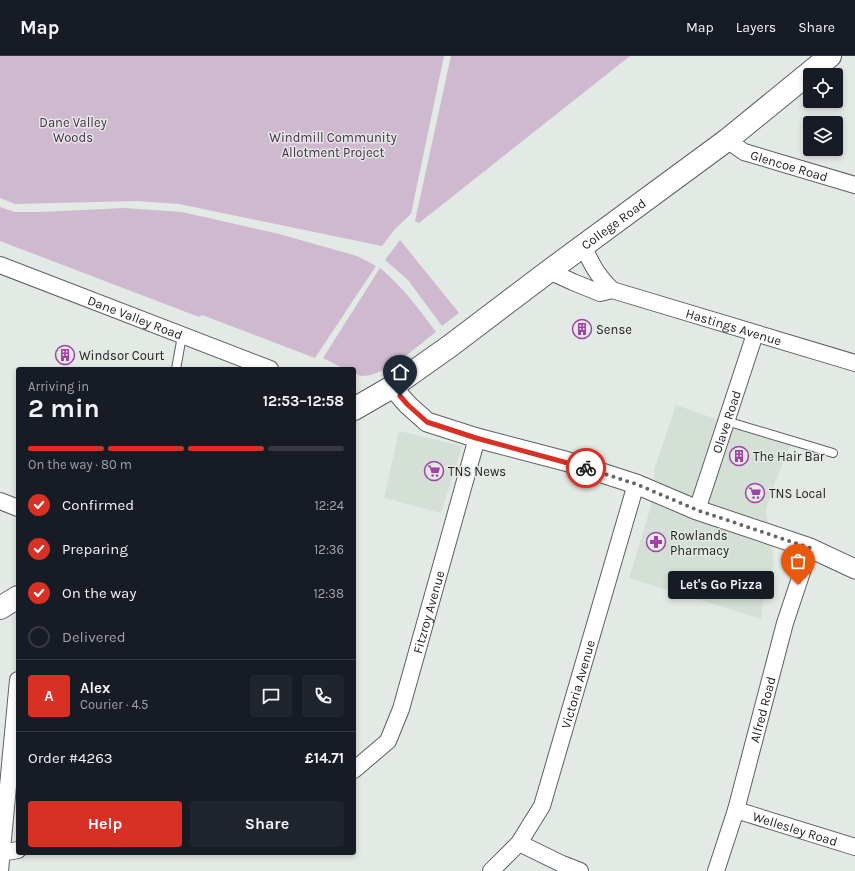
<!DOCTYPE html>
<meta charset="utf-8">
<style>
body{margin:0;font-family:Karla,sans-serif;background:#20242c;color:#f1f3f6;height:100vh;display:flex;flex-direction:column;font-size:15px;white-space:nowrap}
*{box-sizing:border-box;margin:0}
p{font-size:13px;color:#9ea1a6}
.icon{flex:none;width:22px;height:22px;fill:none;stroke:currentColor;stroke-width:2;stroke-linecap:round;stroke-linejoin:round}
.map{position:relative;flex:1;overflow:hidden}
.panel{position:absolute;left:16px;top:311px;width:340px;height:488px;display:flex;flex-direction:column;background:#171b24;border-radius:4px;box-shadow:0 2px 6px #0003}
.panel>*{flex:none}
.tools{position:absolute;left:803px;top:12px;display:grid;gap:8px}
.tools a{display:grid;place-items:center;width:40px;height:40px;border-radius:4px;background:#171b24;box-shadow:0 2px 6px #0003;font-size:20px}
.pin{position:absolute;display:grid;place-items:center;width:34px;height:34px;color:#fff;margin:-41px -17px;border-radius:50% 50% 50% 0;rotate:-45deg;box-shadow:0 0 4px #0007}
.pin .icon{rotate:45deg}
.courier{position:absolute;display:grid;place-items:center;width:40px;height:40px;margin:-20px;border:3px solid #d93025;border-radius:50%;background:#fff;color:#222;box-shadow:0 1px 5px #0007}
.bubble{position:absolute;height:28px;border-radius:4px;background:#171b24;box-shadow:0 2px 6px #0003;font-size:13px;font-weight:700;line-height:28px;text-align:center}
.headline em{font-style:normal;font-weight:700}
.headline div{display:flex;flex-direction:column-reverse}
.headline{display:flex;align-items:center;justify-content:space-between;height:68px;padding:0 12px}
h1{font-size:26px;font-weight:700;line-height:30px}
.bar{display:grid;grid-template-columns:repeat(4,1fr);gap:6px 4px;align-content:center;height:48px;padding:0 12px}
.bar i{height:5px;border-radius:3px;background:#363941}
.bar .on{background:#d93025}
.bar p{grid-column:span 4}
.line{display:flex;align-items:center;gap:10px;padding:0 12px;border-top:1px solid #363941}
.line div{flex:1}
.round{display:grid;place-items:center;flex:none;width:42px;height:42px;border-radius:4px;background:#20242c}
ol{padding:0 12px;list-style:none}
li{display:flex;align-items:center;gap:12px;height:44px}
li p{margin-inline-start:auto}
li .icon{padding:4px;border-radius:50%;background:#d93025;color:#fff;stroke-width:4}
li:last-child{color:#9ea1a6}
li i{width:22px;height:22px;border:2px solid #363941;border-radius:50%}
.primary-button{display:flex;gap:8px;margin-top:auto;padding:8px 12px}
.primary-button a{flex:1;height:46px;border-radius:4px;background:#d93025;color:#fff;font-size:16px;font-weight:700;line-height:46px;text-align:center}
.primary-button a+a{background:#20242c;color:#f1f3f6}
header{display:flex;align-items:center;gap:24px;box-sizing:border-box;height:56px;padding:0 20px;background:#171b24;border-bottom:1px solid #363941}
header strong{font-size:19px}
nav{display:flex;gap:22px;margin-inline-start:auto;font-size:14px}
.map>svg:first-child{display:block}
.built{fill:#d4e0d6}
.green{fill:#ceb9cf}
.lines{fill:none;stroke-linecap:round;stroke-linejoin:round}
.service-casing{stroke:#5c615d;stroke-width:10}
.minor-casing{stroke:#5c615d;stroke-width:18}
.tertiary-casing{stroke:#5c615d;stroke-width:21}
.secondary-casing{stroke:#5c615d;stroke-width:24}
.service{stroke:#fff;stroke-width:8}
.minor{stroke:#fff;stroke-width:16}
.tertiary{stroke:#fff;stroke-width:19}
.secondary{stroke:#fff;stroke-width:22}
.done{stroke:#656865;stroke-width:4;stroke-dasharray:0 7.2}
.route{stroke:#d93025;stroke-width:5}
.labels{text-anchor:middle;dominant-baseline:central;stroke-width:3;stroke-linejoin:round;paint-order:stroke}
.park-label{font-size:13px;fill:#4c2c4d;stroke:#e3e9e4}
.street-label{font-size:13px;fill:#212321;stroke:#e3e9e4}
.poi-label{font-size:13px;fill:#212321;stroke:#e3e9e4;text-anchor:start}
</style>
<header>
<strong>Map</strong>
<nav><a>Map</a><a>Layers</a><a>Share</a></nav>
</header>
<div class="map">
<svg width="855" height="815" viewBox="0 0 855 815">
<rect width="100%" height="100%" fill="#e3e9e4"/>
<g class="built">
<path d="M676,349L790,389L774,429L766,454L774,507L765,536L761,563L629,522L651,450L655,411Z"/>
<path d="M399,375L462,390L441,457L384,442Z"/>
</g>
<g class="green">
<path d="M0,0H444L411,158L395,173L382,190L179,148L136,145L15,148L0,142Z"/>
<path d="M451,0H630L419,167L415,165Z"/>
<path d="M0,151L15,156H40L124,152L182,156L279,178L357,200L376,210L315,302L202,259L199,261L0,185Z"/>
<path d="M400,184L459,257L442,270L408,224L385,204Z"/>
<path d="M380,212C403,231 418,252 436,276C417,290 387,319 363,320C360,320 357,318 354,317V313H345L323,302Z"/>
</g>
<g class="lines">
<g class="service-casing">
<g id="service">
<path d="M176,313L182,280"/>
<path d="M726,365L833,397"/>
</g>
</g>
<g class="minor-casing">
<g id="minor">
<path id="s1" d="M727,84L744,96L855,129"/>
<path d="M583,190C592,209 597,219 612,234"/>
<path id="s2" d="M0,209L270,313"/>
<path id="s3" d="M549,215L573,226L600,237L612,234L855,307"/>
<path d="M0,445L18,452"/>
<path id="s4" d="M697,454L755,278"/>
<path id="s5" d="M354,714L388,685L401,653L477,382"/>
<path id="s6" d="M736,754L855,791"/>
<path d="M519,787L562,808L580,815"/>
<path d="M1,797L18,794"/>
<path d="M0,815L18,624"/>
<path id="s7" d="M491,815L519,787L542,750L636,428"/>
<path id="s8" d="M716,815L736,754L785,567L810,492"/>
</g>
</g>
<g class="tertiary-casing">
<path id="tertiary" d="M392,331L408,349L427,366L477,382L565,405L636,428L697,454L810,492L855,513"/>
</g>
<g class="secondary-casing">
<g id="secondary">
<path id="s9" d="M354,353L392,331L450,290L549,215L727,84L830,0"/>
<path d="M0,552L18,541"/>
</g>
</g>
<use href="#service" class="service"/>
<use href="#minor" class="minor"/>
<use href="#tertiary" class="tertiary"/>
<use href="#secondary" class="secondary"/>
</g>
<g class="lines">
<path class="done" d="M586,412L636,428L697,454L810,492L798,529"/>
<path class="route" d="M400,340L408,349L427,366L476,382L586,412"/>
</g>
<defs>
<g id="building-ring" transform="scale(1)"><circle r="9.5" fill="#e3e9e4" stroke="#a241a8" stroke-width="1.5"/><path d="M-4-6H4V6H1V3H-1V6H-4ZM-2.5-4.3h1.7v1.8h-1.7ZM.8-4.3h1.7v1.8H.8ZM-2.5-1h1.7V.8h-1.7ZM.8-1h1.7V.8H.8Z" fill="#a241a8"/></g>
<g id="supermarket-ring" transform="scale(1)"><circle r="9.5" fill="#e3e9e4" stroke="#a241a8" stroke-width="1.5"/><path d="M-6-5.5h2.5l.6 2H6L4.5 2H-2.5L-4.4-4H-6ZM-1.5 3.2a1.3 1.3 0 1 0 .1 0ZM3 3.2a1.3 1.3 0 1 0 .1 0Z" fill="#a241a8"/></g>
<g id="pharmacy-ring" transform="scale(1)"><circle r="9.5" fill="#e3e9e4" stroke="#a241a8" stroke-width="1.5"/><path d="M-2-6h4v4h4v4h-4v4h-4v-4h-4v-4h4Z" fill="#a241a8"/></g>
</defs>
<g fill-rule="evenodd">
<use href="#building-ring" x="582" y="273"/>
<use href="#building-ring" x="65" y="299"/>
<use href="#building-ring" x="739" y="400"/>
<use href="#supermarket-ring" x="434" y="415"/>
<use href="#supermarket-ring" x="755" y="437"/>
<use href="#pharmacy-ring" x="656" y="486"/>
</g>
<g class="labels">
<g class="park-label">
<text x="73" y="66">Dane Valley<tspan x="73" dy="15">Woods</tspan></text>
<text x="333" y="81">Windmill Community<tspan x="333" dy="15">Allotment Project</tspan></text>
</g>
<g class="street-label">
<text stroke="none"><textPath href="#s1" startOffset="68">Glencoe Road</textPath></text>
<text stroke="none"><textPath href="#s9" startOffset="319">College Road</textPath></text>
<text stroke="none"><textPath href="#s2" startOffset="145">Dane Valley Road</textPath></text>
<text stroke="none"><textPath href="#s3" startOffset="195">Hastings Avenue</textPath></text>
<text stroke="none"><textPath href="#s4" startOffset="93">Olave Road</textPath></text>
<text stroke="none"><textPath href="#s5" startOffset="180">Fitzroy Avenue</textPath></text>
<text stroke="none"><textPath href="#s7" startOffset="210">Victoria Avenue</textPath></text>
<text stroke="none"><textPath href="#s8" startOffset="168">Alfred Road</textPath></text>
<text stroke="none"><textPath href="#s6" startOffset="62">Wellesley Road</textPath></text>
</g>
<g class="poi-label">
<text x="596" y="273">Sense</text>
<text x="79" y="299">Windsor Court</text>
<text x="753" y="400">The Hair Bar</text>
<text x="448" y="415">TNS News</text>
<text x="769" y="437">TNS Local</text>
<text x="670" y="479">Rowlands<tspan x="670" dy="15">Pharmacy</tspan></text>
</g>
</g>
</svg>
<div class="tools">
<a><svg class="icon" aria-label="locate" viewBox="0 0 24 24"><circle cx="12" cy="12" r="6"/><path d="M12 2v4M12 18v4M2 12h4M18 12h4"/></svg></a>
<a><svg class="icon" aria-label="layers" viewBox="0 0 24 24"><path d="M12 4l9 5-9 5-9-5zM3 14l9 5 9-5"/></svg></a>
</div>
<div class="pin" style="left:798px;top:529px;background:#ea580c"><svg class="icon" aria-label="bag" viewBox="0 0 24 24"><path d="M5 8h14l-1 12H6zM9 8a3 3 0 0 1 6 0"/></svg></div>
<div class="pin" style="left:400px;top:340px;background:#1f2937"><svg class="icon" aria-label="home" viewBox="0 0 24 24"><path d="M3 11l9-7 9 7M6 9v11h12V9"/></svg></div>
<div class="courier" style="left:586px;top:412px"><svg class="icon" aria-label="bike" viewBox="0 0 24 24"><circle cx="6" cy="16" r="4"/><circle cx="18" cy="16" r="4"/><path d="M6 16l4-8h5l3 8M10 8l3 8H6M13 5h3"/></svg></div>
<div class="bubble" style="left:668px;top:515px;width:106px">Let's Go Pizza</div>
<section class="panel">
<div class="headline"><div><h1>2 min</h1><p>Arriving in</p></div><em>12:53–12:58</em></div>
<div class="bar"><i class="on"></i><i class="on"></i><i class="on"></i><i></i><p>On the way · 80 m</p></div>
<ol>
<li><svg class="icon" aria-label="check" viewBox="0 0 24 24"><path d="M5 12l5 5 9-10"/></svg>Confirmed<p>12:24</p></li>
<li><svg class="icon" aria-label="check" viewBox="0 0 24 24"><path d="M5 12l5 5 9-10"/></svg>Preparing<p>12:36</p></li>
<li><svg class="icon" aria-label="check" viewBox="0 0 24 24"><path d="M5 12l5 5 9-10"/></svg>On the way<p>12:38</p></li>
<li><i></i>Delivered</li>
</ol>
<div class="line" style="height:72px"><b class="round" style="background:#d93025;color:#fff">A</b><div><b>Alex</b><p>Courier · 4.5</p></div><a class="round"><svg class="icon" aria-label="chat" viewBox="0 0 24 24"><path d="M4 5h16v11H9l-5 4z"/></svg></a><a class="round"><svg class="icon" aria-label="phone" viewBox="0 0 24 24"><path d="M5 4h4l2 5-3 2q2 4 5 5l2-3 5 2v4C11 20 4 13 5 4z"/></svg></a></div>
<div class="line" style="height:52px"><div>Order #4263</div><b>£14.71</b></div>
<div class="primary-button"><a>Help</a><a>Share</a></div>
</section>
</div>
